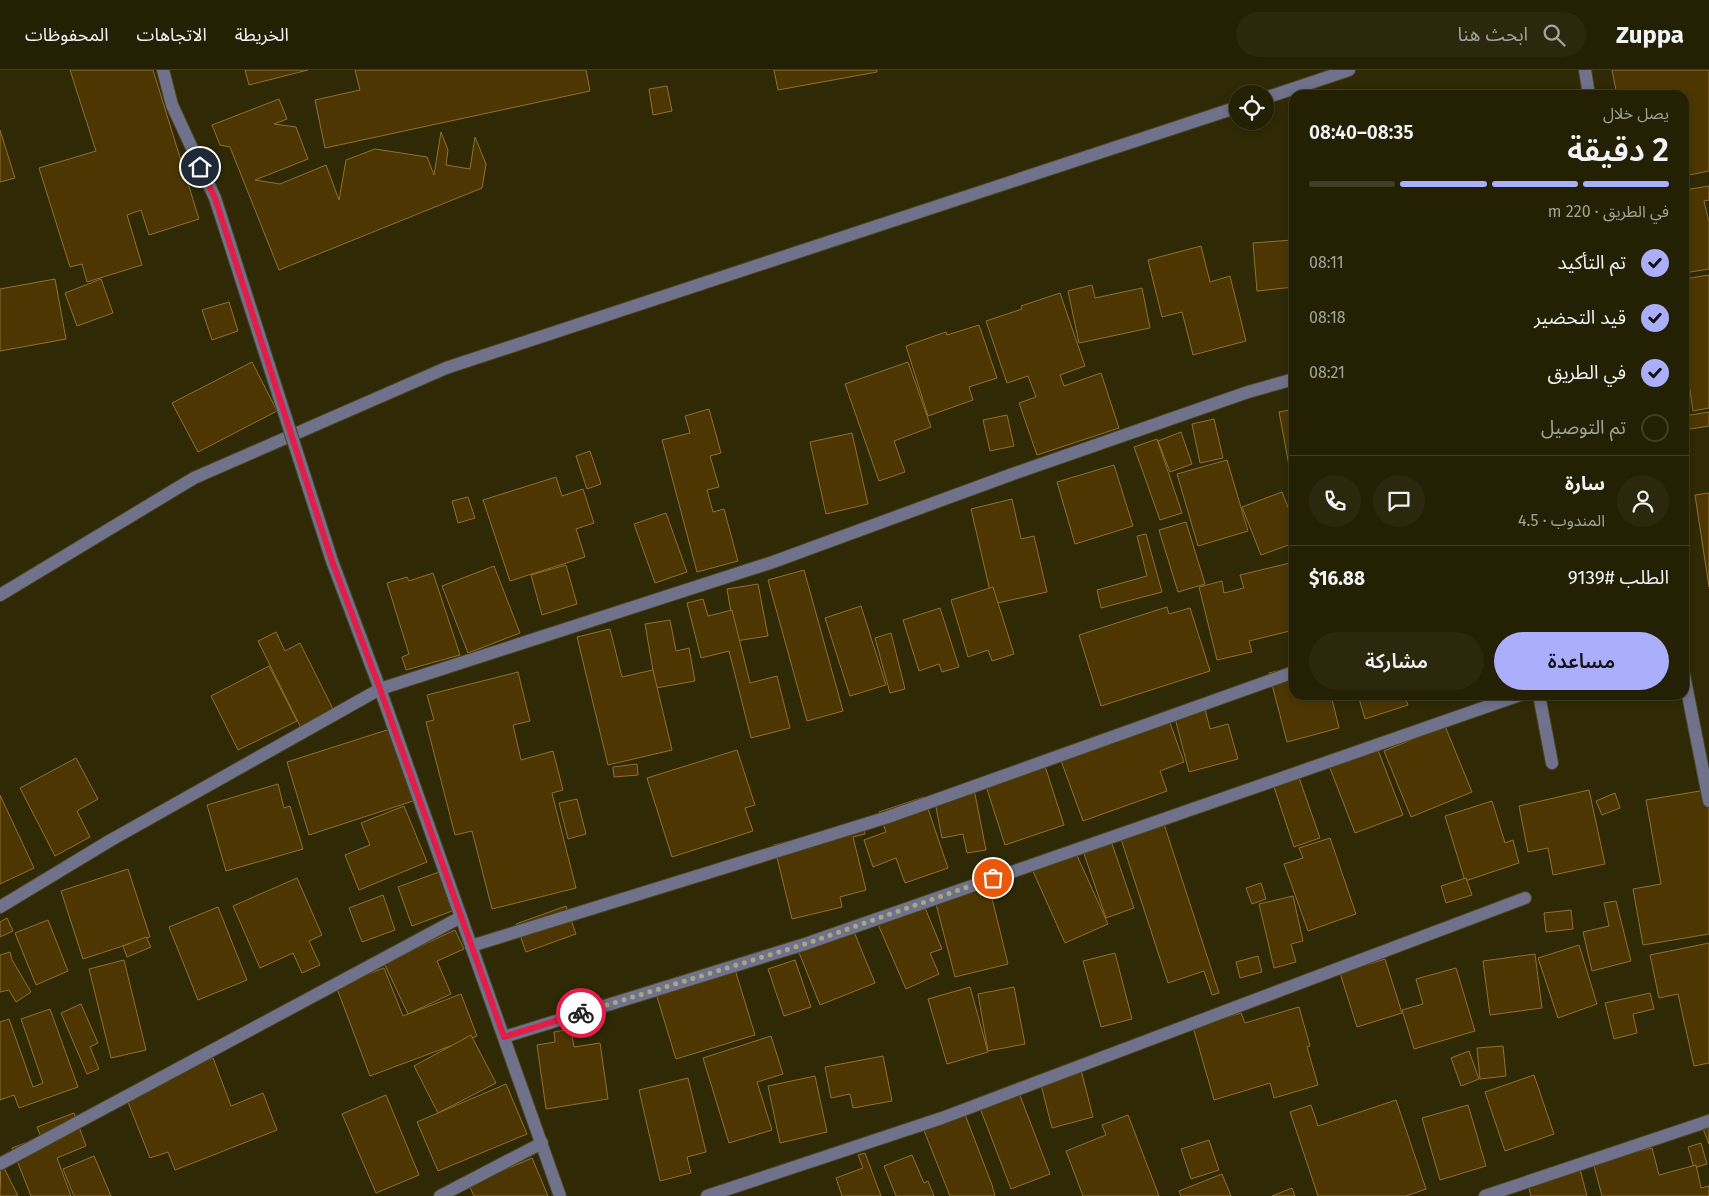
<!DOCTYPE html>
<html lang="ar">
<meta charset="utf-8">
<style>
body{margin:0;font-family:"Fira Sans","Noto Sans Arabic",sans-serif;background:#2b280e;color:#f1f3f6;direction:rtl;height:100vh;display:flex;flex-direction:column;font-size:19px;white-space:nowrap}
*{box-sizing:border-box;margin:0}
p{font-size:16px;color:#a3a39a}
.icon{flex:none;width:28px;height:28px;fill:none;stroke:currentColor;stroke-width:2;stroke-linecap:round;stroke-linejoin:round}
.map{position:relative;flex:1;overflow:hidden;direction:ltr}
.panel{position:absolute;left:1289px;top:20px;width:400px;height:610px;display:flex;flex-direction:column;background:#232004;border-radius:15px;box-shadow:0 2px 8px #0003,0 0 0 1px #403e26;direction:rtl}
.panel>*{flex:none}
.fabs{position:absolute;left:1229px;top:15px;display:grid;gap:10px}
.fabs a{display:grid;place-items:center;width:45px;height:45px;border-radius:50%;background:#232004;box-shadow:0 2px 8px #0003,0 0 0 1px #403e26;font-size:25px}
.pin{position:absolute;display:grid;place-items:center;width:42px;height:42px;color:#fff;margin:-21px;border:2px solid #fff;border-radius:50%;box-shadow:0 1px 5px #0007}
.courier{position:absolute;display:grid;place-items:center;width:50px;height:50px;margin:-25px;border:4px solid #e11d48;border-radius:50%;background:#fff;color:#222;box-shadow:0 1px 6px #0007}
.headline em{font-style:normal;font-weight:600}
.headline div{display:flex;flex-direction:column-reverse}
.headline{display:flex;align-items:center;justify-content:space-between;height:85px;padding:0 20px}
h1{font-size:32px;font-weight:600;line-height:38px}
.bar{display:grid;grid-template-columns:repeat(4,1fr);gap:8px 5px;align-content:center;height:60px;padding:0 20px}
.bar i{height:6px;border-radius:4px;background:#403e26}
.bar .selected{background:#abaffb}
.bar p{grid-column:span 4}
.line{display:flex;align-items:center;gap:12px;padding:0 20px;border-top:1px solid #403e26}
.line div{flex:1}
.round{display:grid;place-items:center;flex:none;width:52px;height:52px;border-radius:26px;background:#2b280e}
ol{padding:0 20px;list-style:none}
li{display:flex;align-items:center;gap:15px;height:55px}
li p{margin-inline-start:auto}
li .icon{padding:5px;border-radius:50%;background:#abaffb;color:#111;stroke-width:4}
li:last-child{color:#a3a39a}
li i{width:28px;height:28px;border:2px solid #403e26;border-radius:50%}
.action{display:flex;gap:10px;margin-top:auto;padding:10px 20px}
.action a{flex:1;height:58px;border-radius:30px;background:#abaffb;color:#111;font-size:20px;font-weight:600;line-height:58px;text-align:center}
.action a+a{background:#2b280e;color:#f1f3f6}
header{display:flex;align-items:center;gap:30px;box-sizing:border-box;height:70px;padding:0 25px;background:#232004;border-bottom:1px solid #403e26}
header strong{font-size:24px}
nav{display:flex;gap:28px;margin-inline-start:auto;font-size:18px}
.search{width:350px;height:45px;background:#2b280e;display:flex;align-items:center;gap:12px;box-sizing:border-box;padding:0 18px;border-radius:28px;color:#a3a39a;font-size:19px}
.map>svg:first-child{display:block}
.building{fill:#4d3602;stroke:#907033}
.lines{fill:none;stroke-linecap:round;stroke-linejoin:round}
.minor-casing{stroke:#4a4520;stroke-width:14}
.minor{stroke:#70728c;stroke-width:12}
.minor-bridge-casing{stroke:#4a4520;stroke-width:14;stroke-linecap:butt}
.minor-bridge{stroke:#70728c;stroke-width:12}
.done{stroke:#aaa683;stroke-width:5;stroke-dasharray:0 9}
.route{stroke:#e11d48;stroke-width:6}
</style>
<header>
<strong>Zuppa</strong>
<div class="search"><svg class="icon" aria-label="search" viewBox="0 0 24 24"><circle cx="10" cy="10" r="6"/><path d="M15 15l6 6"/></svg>ابحث هنا</div>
<nav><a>الخريطة</a><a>الاتجاهات</a><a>المحفوظات</a></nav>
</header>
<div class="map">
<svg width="1709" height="1126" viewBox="0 0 1709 1126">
<rect width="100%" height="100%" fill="#2f2a05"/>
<g class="building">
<path d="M70,0H153L199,149L149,165L141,140L127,145L142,195L87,212L82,194L70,197L39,98L96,81Z"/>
<path d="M245,0H308L249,15Z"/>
<path d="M355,0H586L590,21L325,78L315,30L360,20Z"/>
<path d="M774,0H877V2L778,20Z"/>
<path d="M1612,0H1709V101L1684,106V25H1617Z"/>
<path d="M667,16L672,41L653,45L649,19Z"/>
<path d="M279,29L287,49L274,54L296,57L308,89L255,110L280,114L326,95L339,130L346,90L375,79L427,87L434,105L441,62L448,80L446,95L470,99L475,67L486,94L482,118L279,200L230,77L220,75L212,55Z"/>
<path d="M0,60L15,108L0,112Z"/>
<path d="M1709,116V130L1704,131L1709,152V199L1684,203V120Z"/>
<path d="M1292,170L1294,217L1257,221L1253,173Z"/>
<path d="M1201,176L1210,212L1230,206L1246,271L1193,285L1182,242L1162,247L1148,190Z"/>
<path d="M1709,205V338L1693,341L1684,280V209Z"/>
<path d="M55,209L66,269L0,281V219Z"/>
<path d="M101,209L113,243L77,256L65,223Z"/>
<path d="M1092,215L1095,228L1142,218L1150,258L1079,273L1068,221Z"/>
<path d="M1060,223L1085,296L1060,305L1064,316L1101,303L1119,358L1037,385L1019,333L1036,327L1028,306L1007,313L986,251L1022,239L1021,236Z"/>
<path d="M229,232L238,261L212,270L202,240Z"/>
<path d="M979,255L997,308L969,317L973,330L928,346L906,276L946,262L947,265Z"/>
<path d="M252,292L277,341L198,382L172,333Z"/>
<path d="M908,292L931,357L894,371L905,402L879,411L845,314Z"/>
<path d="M709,339L721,383L710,386L719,417L707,420L713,442L724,439L738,491L697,502L662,370L690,363L685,346Z"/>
<path d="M1294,339V406H1291L1279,342Z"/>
<path d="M1709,342V356L1684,360V346Z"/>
<path d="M1007,345L1014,376L990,381L983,350Z"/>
<path d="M1214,349L1223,388L1200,393L1192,354Z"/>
<path d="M1181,362L1192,394L1170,402L1158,371Z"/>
<path d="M852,363L868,434L826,444L810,372Z"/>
<path d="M1157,369L1182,443L1160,450L1134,377Z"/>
<path d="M590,381L601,414L587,419L576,386Z"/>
<path d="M1227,390L1248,461L1198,476L1177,404Z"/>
<path d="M1114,395L1133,456L1075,474L1057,412Z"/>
<path d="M556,407L562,426L583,419L594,453L576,459L585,487L510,511L483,430Z"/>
<path d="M1282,422L1294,452V473L1261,485L1242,437Z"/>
<path d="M1709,423V517L1695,425Z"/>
<path d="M468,427L475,448L458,453L452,431Z"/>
<path d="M1012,429L1021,469L1034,466L1047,522L993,534L971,439Z"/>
<path d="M666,443L687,502L655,513L634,454Z"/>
<path d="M1186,452L1205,514L1178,522L1159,460Z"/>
<path d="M1146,464L1162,522L1101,538L1097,520L1147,506L1137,466Z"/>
<path d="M1294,492V560L1249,571L1252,582L1217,590L1199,517L1222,511L1224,523L1244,518L1240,505Z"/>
<path d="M566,495L577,534L542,545L531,505Z"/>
<path d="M494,496L520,563L468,583L442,516Z"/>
<path d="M804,500L843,641L807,651L768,510Z"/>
<path d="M433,503L460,585L406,600L402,587L409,584L387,513L407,507L409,511Z"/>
<path d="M758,514L768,566L736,571L727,519Z"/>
<path d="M993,517L1014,584L992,591L988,580L968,587L951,530Z"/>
<path d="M703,529L708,546L732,540L750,613L777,606L790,658L751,668L729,581L701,588L687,533Z"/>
<path d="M861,536L886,615L850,626L825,548Z"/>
<path d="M1167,537L1169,544L1190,538L1210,601L1101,636L1079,565Z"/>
<path d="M940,538L959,597L942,602L939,594L919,601L903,550Z"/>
<path d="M670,550L676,581L689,578L695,611L656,618L645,554Z"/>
<path d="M610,559L622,607L653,600L672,680L608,695L577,567Z"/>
<path d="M276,562L285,581L300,573L337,647L304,664L258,571Z"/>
<path d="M891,563L905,619L890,623L875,568Z"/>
<path d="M269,596L297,651L238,680L211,626Z"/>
<path d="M1294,597V625H1331L1339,658L1287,672L1269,603Z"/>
<path d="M518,602L530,651L513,655L521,690L553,681L563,720L552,723L576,818L492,839L472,761L455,765L426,652L434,650L427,625Z"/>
<path d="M1358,625H1404L1408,635L1365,649Z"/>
<path d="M1205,639L1210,659L1228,654L1238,689L1189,702L1175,648Z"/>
<path d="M1169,650L1184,692L1160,701L1167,721L1083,751L1059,685Z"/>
<path d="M1445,656L1472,722L1411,747L1384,681Z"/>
<path d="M390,659L413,731L309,765L287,692Z"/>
<path d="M1376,675L1403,745L1355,763L1328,693Z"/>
<path d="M737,680L755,735L745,738L753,761L672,787L647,708Z"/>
<path d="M76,688L98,729L77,741L90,767L55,786L20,718Z"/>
<path d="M1044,693L1064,755L1005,775L985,713Z"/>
<path d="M637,694L638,705L614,707L613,697Z"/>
<path d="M1296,699L1320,768L1294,777L1271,708Z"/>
<path d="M278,714L284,738L290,736L303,779L226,801L207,735Z"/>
<path d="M974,719L986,780L967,783L963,764L942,768L934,727Z"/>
<path d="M1589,720L1605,794L1553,805L1548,778L1528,782L1519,736Z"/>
<path d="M1706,720L1709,734V864L1643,875L1633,819L1661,814L1646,730Z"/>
<path d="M1615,723L1620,738L1602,745L1596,731Z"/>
<path d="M0,725L34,798L0,814Z"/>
<path d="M924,727L948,798L905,813L896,788L873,797L864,770L886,762L879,742Z"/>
<path d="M577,729L586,764L568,769L559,733Z"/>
<path d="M1492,731L1505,773L1513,770L1519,793L1465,811L1445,746Z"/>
<path d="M404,736L427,792L359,820L345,785L370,775L361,753Z"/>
<path d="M1162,748L1219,923L1212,925L1204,901L1168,913L1119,763Z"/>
<path d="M863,753L865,764L853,767L866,820L840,827L842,837L792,849L774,775Z"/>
<path d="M1110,768L1134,838L1106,848L1082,778Z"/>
<path d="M1330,768L1356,844L1308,861L1284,794L1303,788L1299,778Z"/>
<path d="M1074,779L1108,854L1065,873L1032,799Z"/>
<path d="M128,799L150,867L83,889L61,821Z"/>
<path d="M439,802L452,841L412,856L398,817Z"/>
<path d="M297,808L322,865L309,871L320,895L302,903L293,883L260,898L233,836Z"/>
<path d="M1466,808L1472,825L1446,833L1441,816Z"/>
<path d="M1261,813L1266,829L1252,834L1246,818Z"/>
<path d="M989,816L1008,894L955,907L935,830Z"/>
<path d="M383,825L395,860L362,872L349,838Z"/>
<path d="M1293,826L1303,871L1291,874L1296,892L1274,898L1259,834Z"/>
<path d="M1616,831L1631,891L1592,901L1583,862L1609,856L1604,833Z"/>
<path d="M923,833L942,879L930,883L939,904L906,919L877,852Z"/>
<path d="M566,836L576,864L526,882L516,854Z"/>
<path d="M218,837L247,910L198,930L169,857Z"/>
<path d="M1571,840L1573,859L1546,862L1544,843Z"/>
<path d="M7,848L13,861L0,867V852Z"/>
<path d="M48,850L68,901L36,915L15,863Z"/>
<path d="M850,852L875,913L820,935L796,875Z"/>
<path d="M455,860L464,879L437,891L451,924L408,944L384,893Z"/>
<path d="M146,867L151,877L127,887L123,876Z"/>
<path d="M1709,873V993L1694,996L1678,924L1659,928L1650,885Z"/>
<path d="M1579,875L1597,934L1558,948L1538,888Z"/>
<path d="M10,882L12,890L31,922L16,932L9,920L0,922V885Z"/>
<path d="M1115,883L1132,949L1101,957L1083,891Z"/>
<path d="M1535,884L1542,938L1490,945L1483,891Z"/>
<path d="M1258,886L1262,902L1240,908L1236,892Z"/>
<path d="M1385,889L1402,943L1357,957L1340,903Z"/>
<path d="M124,890L146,980L111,988L89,899Z"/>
<path d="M795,890L811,937L784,946L768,899Z"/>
<path d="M733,893L755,965L676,989L654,917Z"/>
<path d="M384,898L403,946L461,924L477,966L370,1006L336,916Z"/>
<path d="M1456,898L1475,961L1414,979L1402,940L1423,934L1416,909Z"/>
<path d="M970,917L988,982L947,994L928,929Z"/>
<path d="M1014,917L1025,974L988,981L978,924Z"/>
<path d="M1650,923L1654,939L1633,944L1637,963L1614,969L1605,933Z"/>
<path d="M81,934L98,973L90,977L99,999L87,1004L61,943Z"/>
<path d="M1299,937L1310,976L1307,977L1318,1015L1274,1028L1270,1013L1214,1030L1193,957L1241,943L1245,953Z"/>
<path d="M50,939L78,1017L19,1038L14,1025L0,1030V952L9,949L33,1017L43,1013L21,949Z"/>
<path d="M571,959L574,977L600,973L608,1029L546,1039L537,975L555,972L554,962Z"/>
<path d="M471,965L496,1013L438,1043L414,996Z"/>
<path d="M771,966L783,1004L757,1012L772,1060L729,1073L703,988Z"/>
<path d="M1503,976L1506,1006L1480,1009L1477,978Z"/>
<path d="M1469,981L1479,1009L1461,1016L1451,988Z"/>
<path d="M883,986L892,1031L853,1038L850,1024L831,1028L825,997Z"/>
<path d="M213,988L231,1036L263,1023L277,1060L175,1100L168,1082L150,1088L124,1022Z"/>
<path d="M1080,996L1093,1047L1052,1058L1039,1007Z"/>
<path d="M1534,1005L1554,1064L1505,1081L1485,1022Z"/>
<path d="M815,1006L827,1062L780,1073L768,1016Z"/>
<path d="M688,1008L706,1082L687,1087L691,1103L660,1111L639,1020Z"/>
<path d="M506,1014L527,1064L438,1101L417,1052Z"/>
<path d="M1019,1023L1050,1104L1011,1119L980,1038Z"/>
<path d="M386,1025L419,1105L376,1123L342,1044Z"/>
<path d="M1396,1030L1426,1119L1406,1126H1318L1290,1042L1311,1035L1318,1056Z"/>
<path d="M1468,1035L1486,1096L1440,1110L1422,1048Z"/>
<path d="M964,1042L992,1115L995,1126H950L923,1058Z"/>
<path d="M74,1043L86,1076L57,1088L71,1126H31L12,1078L41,1067L37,1057Z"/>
<path d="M1709,1044V1074L1699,1048Z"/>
<path d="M1128,1045L1159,1126H1083L1066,1081L1106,1065L1102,1055Z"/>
<path d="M1209,1070L1219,1100L1191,1109L1181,1079Z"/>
<path d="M1701,1073L1707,1094L1694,1098L1688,1077Z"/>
<path d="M1652,1078L1659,1105L1696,1095L1701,1118L1709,1116V1126H1602L1593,1092Z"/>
<path d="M865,1083L881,1126H842L836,1108L863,1098L858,1085Z"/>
<path d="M912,1085L924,1113L928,1111L934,1126H896L884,1096Z"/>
<path d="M94,1086L111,1126H74L63,1099Z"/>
<path d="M532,1088L548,1126H474L469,1115Z"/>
<path d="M1,1092L18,1126H0Z"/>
<path d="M1580,1099L1587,1126H1531L1528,1114Z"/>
<path d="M1222,1104L1231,1126H1181L1179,1121Z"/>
<path d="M1292,1118L1295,1126H1272Z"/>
</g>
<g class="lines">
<g class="minor-casing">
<g id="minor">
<path d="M163,0L172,35L215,128"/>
<path d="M1585,0L1589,25"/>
<path d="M1265,28L1349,0"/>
<path d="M332,491L380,619L560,1126"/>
<path d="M0,525L194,408L446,298L1238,37"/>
<path d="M1684,605L1709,731"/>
<path d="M1539,625L1552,693"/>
<path d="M0,837L111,770L380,619L773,492L1010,405L1248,322L1294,309"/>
<path d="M471,876L888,747L1294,602"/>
<path d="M504,967L805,874L1520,625"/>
<path d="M0,1094L461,847"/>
<path d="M440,1126L542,1073"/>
<path d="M707,1126L942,1048L1525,828"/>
<path d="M1485,1126L1709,1051"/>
</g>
</g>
<use href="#minor" class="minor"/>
<g class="minor-bridge-casing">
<path id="minor-bridge" d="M215,128L332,491"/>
</g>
<use href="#minor-bridge" class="minor-bridge"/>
</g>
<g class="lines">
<path class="done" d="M581,943L805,874L993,808"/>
<path class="route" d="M200,97L215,128L332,491L380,619L504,967L581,943"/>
</g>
</svg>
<div class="fabs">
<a><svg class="icon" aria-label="locate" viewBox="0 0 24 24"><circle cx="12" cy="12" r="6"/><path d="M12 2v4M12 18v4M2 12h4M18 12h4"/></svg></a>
</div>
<div class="pin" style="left:993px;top:808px;background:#ea580c"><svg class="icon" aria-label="bag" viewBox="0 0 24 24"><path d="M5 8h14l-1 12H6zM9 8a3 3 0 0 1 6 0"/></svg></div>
<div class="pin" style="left:200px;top:97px;background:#1f2937"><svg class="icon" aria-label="home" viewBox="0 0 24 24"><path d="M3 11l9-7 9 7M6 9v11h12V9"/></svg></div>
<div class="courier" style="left:581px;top:943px"><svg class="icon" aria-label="bike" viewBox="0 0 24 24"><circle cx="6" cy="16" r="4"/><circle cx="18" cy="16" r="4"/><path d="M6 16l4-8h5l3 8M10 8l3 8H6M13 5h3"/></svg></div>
<section class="panel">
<div class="headline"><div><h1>2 دقيقة</h1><p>يصل خلال</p></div><em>08:35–08:40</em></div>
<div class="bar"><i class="selected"></i><i class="selected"></i><i class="selected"></i><i></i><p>في الطريق · 220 m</p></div>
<ol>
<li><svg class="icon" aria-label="check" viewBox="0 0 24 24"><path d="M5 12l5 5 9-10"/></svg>تم التأكيد<p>08:11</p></li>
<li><svg class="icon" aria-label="check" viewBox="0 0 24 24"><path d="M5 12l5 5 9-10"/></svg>قيد التحضير<p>08:18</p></li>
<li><svg class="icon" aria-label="check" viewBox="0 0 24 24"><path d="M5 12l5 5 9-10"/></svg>في الطريق<p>08:21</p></li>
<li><i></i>تم التوصيل</li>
</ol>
<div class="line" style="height:90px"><a class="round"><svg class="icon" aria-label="person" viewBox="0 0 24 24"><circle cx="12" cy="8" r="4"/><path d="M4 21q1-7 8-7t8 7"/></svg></a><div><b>سارة</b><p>المندوب · 4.5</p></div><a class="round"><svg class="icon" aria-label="chat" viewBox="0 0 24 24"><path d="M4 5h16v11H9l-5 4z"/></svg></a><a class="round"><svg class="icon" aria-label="phone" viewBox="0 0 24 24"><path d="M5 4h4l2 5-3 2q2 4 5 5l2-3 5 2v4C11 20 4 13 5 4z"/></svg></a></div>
<div class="line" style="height:65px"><div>الطلب #9139</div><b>$16.88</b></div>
<div class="action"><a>مساعدة</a><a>مشاركة</a></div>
</section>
</div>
